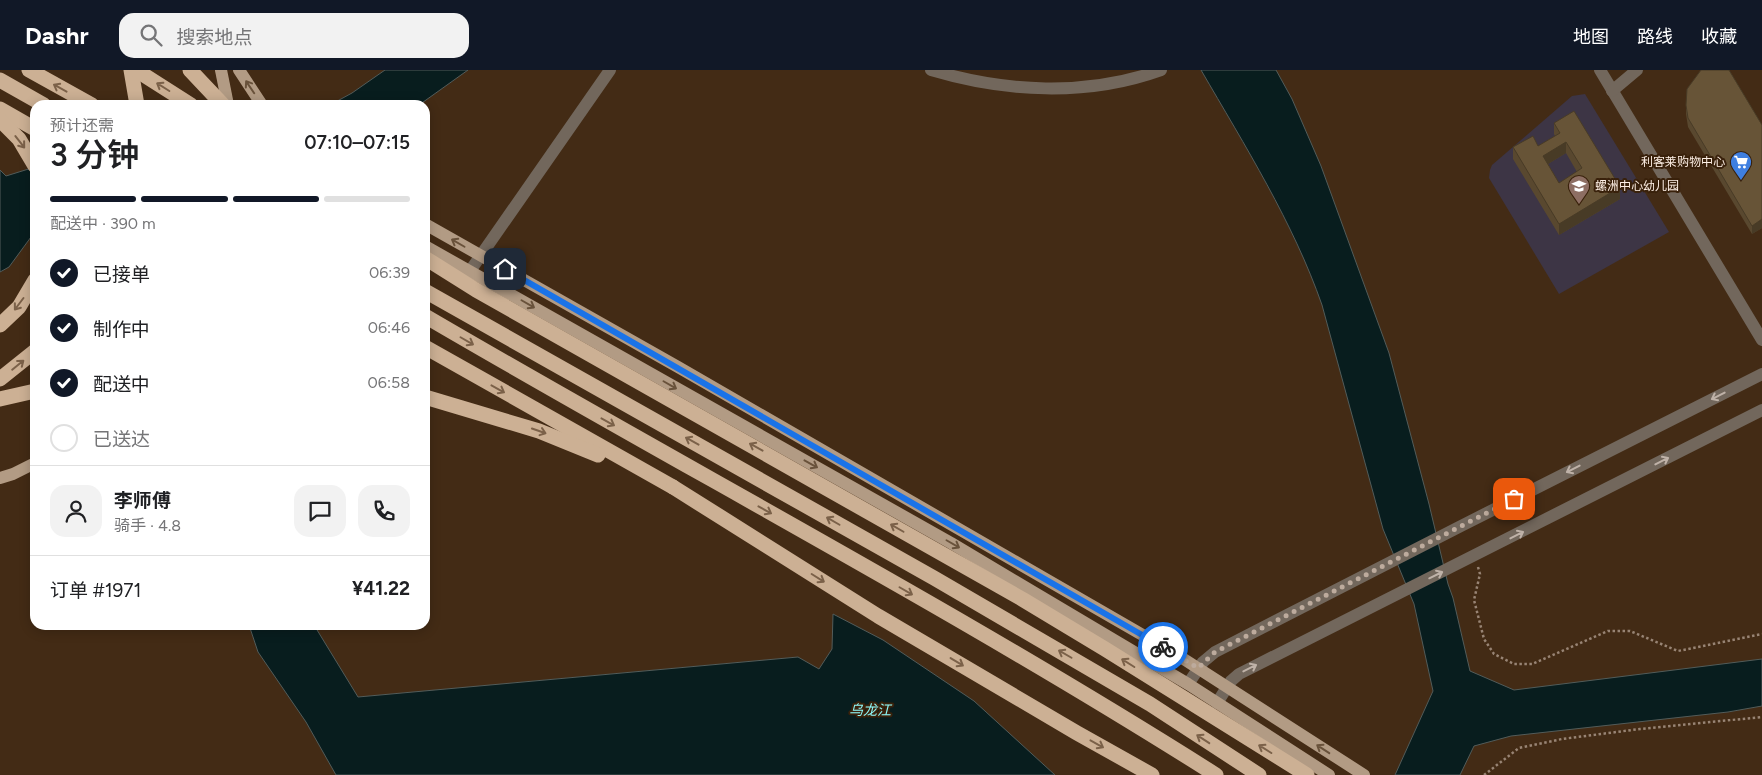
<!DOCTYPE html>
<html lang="zh">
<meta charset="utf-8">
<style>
body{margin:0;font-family:Figtree,"Noto Sans SC",sans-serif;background:#f2f2f2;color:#202124;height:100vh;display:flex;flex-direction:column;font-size:19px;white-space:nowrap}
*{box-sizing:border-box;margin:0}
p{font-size:16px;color:#757577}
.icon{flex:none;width:28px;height:28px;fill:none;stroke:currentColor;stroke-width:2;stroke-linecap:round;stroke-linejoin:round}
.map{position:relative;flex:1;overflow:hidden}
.panel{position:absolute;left:30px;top:30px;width:400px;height:530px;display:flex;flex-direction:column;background:#fff;border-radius:15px;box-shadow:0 2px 12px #0003}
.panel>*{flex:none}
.pin{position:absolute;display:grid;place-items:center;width:42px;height:42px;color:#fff;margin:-21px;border-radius:10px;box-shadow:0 2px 8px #0006}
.courier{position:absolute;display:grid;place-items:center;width:50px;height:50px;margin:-25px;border:4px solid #1a73e8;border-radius:50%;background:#fff;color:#222;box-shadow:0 1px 6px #0007}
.head em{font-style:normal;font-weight:600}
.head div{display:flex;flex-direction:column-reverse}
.head{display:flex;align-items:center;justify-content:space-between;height:85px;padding:0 20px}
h1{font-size:32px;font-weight:600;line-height:38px}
.bar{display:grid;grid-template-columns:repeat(4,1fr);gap:8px 5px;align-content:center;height:60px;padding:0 20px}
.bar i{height:6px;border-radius:4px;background:#e0e0e0}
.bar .selected{background:#111827}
.bar p{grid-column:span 4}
.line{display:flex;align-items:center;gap:12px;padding:0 20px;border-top:1px solid #e0e0e0}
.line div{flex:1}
.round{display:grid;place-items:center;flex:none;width:52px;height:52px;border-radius:15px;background:#f2f2f2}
ol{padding:0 20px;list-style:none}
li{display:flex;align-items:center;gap:15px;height:55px}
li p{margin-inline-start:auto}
li .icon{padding:5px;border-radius:50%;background:#111827;color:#fff;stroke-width:4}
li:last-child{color:#757577}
li i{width:28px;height:28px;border:2px solid #e0e0e0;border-radius:50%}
header{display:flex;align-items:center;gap:30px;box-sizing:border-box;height:70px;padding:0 25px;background:#111827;color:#fff}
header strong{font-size:24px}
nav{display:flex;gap:28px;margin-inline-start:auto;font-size:18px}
.search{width:350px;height:45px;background:#f2f2f2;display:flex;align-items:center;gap:12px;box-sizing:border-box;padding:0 18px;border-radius:15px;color:#757577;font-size:19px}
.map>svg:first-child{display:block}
.education{fill:#3d3545}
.water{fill:#081d1e;stroke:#525c5a}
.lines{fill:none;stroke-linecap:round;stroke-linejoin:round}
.path{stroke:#988474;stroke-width:2.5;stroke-dasharray:2.5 2.5;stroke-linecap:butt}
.minor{stroke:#72675c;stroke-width:12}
.major{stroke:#b29b84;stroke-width:12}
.highway{stroke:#ccb094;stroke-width:15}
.highway-bridge{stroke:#ccb094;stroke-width:15}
.wall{fill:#59482f;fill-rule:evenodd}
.shaded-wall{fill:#483b26}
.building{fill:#675437;stroke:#483b26;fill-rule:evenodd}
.oneway{stroke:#7b6149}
.oneway2{stroke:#69523b}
.oneway3{stroke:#bfb2a8}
.done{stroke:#bdab9d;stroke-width:5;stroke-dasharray:0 9}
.route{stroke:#1a73e8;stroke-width:6}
.labels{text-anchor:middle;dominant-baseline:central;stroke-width:4;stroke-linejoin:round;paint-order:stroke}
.poi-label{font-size:12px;fill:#fef0e6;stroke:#39210b;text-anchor:end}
.water-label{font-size:14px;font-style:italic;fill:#8ef9f9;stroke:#39210b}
</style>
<header>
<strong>Dashr</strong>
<div class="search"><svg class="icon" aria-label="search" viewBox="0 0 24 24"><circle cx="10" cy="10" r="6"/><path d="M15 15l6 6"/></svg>搜索地点</div>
<nav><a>地图</a><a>路线</a><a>收藏</a></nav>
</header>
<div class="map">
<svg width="1762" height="705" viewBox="0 0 1762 705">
<rect width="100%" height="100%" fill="#432b15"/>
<path class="education" d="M1585,24L1669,162L1559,224L1489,108L1490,100L1492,95L1572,26Z"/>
<g class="water">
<path d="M385,0H468L419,35H330L352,23Z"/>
<path d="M1201,0H1276L1292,29L1321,96L1389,283L1429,434L1448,514L1453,528L1470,601L1514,620L1762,589V636L1728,642L1511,666L1474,676L1460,705H1395L1433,621L1414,534L1383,459L1322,235C1293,152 1245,76 1201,0Z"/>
<path d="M35,97V153L31,167L9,197L0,202V100L6,106Z"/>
<path d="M833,544L883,570L974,631L1055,705H336L306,652L258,582L249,555H314L358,627L798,587L819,599L832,579Z"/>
</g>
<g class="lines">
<g class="path">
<path d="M1478,497L1480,504L1474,530L1484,569L1494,584L1514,594H1532L1608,561H1630L1678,581L1762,564"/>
<path d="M1484,705L1519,678L1562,669L1640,659L1762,647"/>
</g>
<g class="minor">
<path d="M931,0C1005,22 1086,27 1161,0"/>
<path d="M1600,0L1762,270"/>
<path d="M1612,21L1637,0"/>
<path d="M470,201L610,0"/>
<path d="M1188,614L1203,592L1215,582L1461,456L1762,304"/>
<path d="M1217,633L1231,611L1239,604L1762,340"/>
</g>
<g class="major">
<path d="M221,0L228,35"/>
<path d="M239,0L262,35"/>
<path d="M425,154L678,297L1179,586L1364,705"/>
<path d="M425,176L951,473L1188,614L1329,705"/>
<path d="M0,408L13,404L35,393"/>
</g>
<g class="highway">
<path d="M29,0L92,35"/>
<path d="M131,0L137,35"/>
<path d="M136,0L191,35"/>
<path d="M190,0L223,35"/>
<path d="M0,10L44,35"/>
<path d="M0,39L35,59"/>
<path d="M0,50L19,69L35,96"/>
<path d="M0,255L19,237L35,210"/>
<path d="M425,277L673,417"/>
<path d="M0,309L35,281"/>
<path d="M425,327L539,361L598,385"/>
<path d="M0,329L35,321"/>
</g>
<g class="highway-bridge">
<path d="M425,188L476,220L1022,529L1105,579L1307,705"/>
<path d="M425,221L934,508L1150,634L1259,705"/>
<path d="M425,246C688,400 959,542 1216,705"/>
<path d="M673,417L878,546L1077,663L1152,705"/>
</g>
</g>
<g class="wall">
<path d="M1686,35L1762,55V158L1752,164L1688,57L1686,44Z"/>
<path d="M1554,53L1620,129L1559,165L1513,89V77L1538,76L1555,66L1554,64ZM1566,83L1577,102L1559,113L1548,94Z"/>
</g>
<g class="shaded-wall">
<path d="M1566,72V83L1543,97V86Z"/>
<path d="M1620,117V129L1559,165V154Z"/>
<path d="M1762,149V158L1752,164V156Z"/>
</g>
<g class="building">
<path d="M1701,0H1729L1762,55V149L1752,156L1688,48L1686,35L1687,19Z"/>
<path d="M1574,41L1620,117L1559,154L1513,77L1533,66L1538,76L1560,63L1554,53ZM1566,72L1582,98L1559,113L1543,86Z"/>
</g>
<defs><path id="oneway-shaft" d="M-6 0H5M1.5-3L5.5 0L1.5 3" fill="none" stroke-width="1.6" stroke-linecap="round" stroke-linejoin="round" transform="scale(1.25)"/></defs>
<g class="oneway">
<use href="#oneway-shaft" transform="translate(163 17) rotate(-148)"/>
<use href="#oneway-shaft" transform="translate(60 18) rotate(-151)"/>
<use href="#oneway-shaft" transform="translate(20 72) rotate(52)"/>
<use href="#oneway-shaft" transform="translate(19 234) rotate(127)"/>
<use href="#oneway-shaft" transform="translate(467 271) rotate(30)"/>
<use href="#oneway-shaft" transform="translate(18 295) rotate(-39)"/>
<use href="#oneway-shaft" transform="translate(498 319) rotate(29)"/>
<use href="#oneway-shaft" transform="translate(608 352) rotate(29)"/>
<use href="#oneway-shaft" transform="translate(539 361) rotate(19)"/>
<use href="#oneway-shaft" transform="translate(692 371) rotate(-151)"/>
<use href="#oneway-shaft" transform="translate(756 377) rotate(-151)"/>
<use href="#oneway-shaft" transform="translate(765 440) rotate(29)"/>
<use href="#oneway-shaft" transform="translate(833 451) rotate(-150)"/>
<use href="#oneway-shaft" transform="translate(897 458) rotate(-150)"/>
<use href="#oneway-shaft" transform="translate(818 508) rotate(32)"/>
<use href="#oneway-shaft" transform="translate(906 521) rotate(30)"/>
<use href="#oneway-shaft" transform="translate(1065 584) rotate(-150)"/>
<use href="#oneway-shaft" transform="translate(957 592) rotate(31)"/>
<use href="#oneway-shaft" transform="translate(1128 593) rotate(-148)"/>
<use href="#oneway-shaft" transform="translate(1203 669) rotate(-147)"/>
<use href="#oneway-shaft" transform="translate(1097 674) rotate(29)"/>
<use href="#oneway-shaft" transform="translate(1265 679) rotate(-148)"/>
</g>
<g class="oneway2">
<use href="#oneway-shaft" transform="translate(250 17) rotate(-124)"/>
<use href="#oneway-shaft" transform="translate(458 173) rotate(-150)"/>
<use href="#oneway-shaft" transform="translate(528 234) rotate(30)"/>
<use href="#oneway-shaft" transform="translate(670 315) rotate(30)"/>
<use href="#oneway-shaft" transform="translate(811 394) rotate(29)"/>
<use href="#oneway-shaft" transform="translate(953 474) rotate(30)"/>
<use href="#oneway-shaft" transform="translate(1323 679) rotate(-147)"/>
</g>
<g class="oneway3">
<use href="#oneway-shaft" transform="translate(1718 326) rotate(153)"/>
<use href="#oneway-shaft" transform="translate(1662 391) rotate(-27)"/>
<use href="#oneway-shaft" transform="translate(1573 399) rotate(153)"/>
<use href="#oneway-shaft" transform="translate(1517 465) rotate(-27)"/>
<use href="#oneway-shaft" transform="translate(1436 505) rotate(-26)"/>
<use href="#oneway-shaft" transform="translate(1250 598) rotate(-27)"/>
</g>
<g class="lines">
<path class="done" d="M1163,577L1198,598L1215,582L1514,429"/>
<path class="route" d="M505,199L1163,577"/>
</g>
<defs>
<g id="supermarket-pin" transform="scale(1.125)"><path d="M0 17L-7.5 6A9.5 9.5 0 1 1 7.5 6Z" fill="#3f7fe0" stroke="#39210b"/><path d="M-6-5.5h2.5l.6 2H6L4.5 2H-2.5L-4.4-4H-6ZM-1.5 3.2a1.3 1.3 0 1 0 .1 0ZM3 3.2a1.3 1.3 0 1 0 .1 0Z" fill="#fff"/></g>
<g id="school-pin" transform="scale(1.125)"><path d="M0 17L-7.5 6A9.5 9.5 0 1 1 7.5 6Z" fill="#8d6e63" stroke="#39210b"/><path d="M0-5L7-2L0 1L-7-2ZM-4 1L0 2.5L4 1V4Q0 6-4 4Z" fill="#fff"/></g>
</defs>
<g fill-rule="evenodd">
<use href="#supermarket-pin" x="1741" y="92"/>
<use href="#school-pin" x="1579" y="116"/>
</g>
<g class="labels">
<g class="poi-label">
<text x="1725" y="92">利客莱购物中心</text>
<text x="1595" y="116" text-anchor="start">螺洲中心幼儿园</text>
</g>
<g class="water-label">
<text x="870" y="640">乌龙江</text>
</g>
</g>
</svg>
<div class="pin" style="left:1514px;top:429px;background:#ea580c"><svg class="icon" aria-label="bag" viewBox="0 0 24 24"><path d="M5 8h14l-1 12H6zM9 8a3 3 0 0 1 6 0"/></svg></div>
<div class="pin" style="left:505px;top:199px;background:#1f2937"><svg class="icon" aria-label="home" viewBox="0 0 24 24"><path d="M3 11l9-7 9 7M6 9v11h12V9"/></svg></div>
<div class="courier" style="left:1163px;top:577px"><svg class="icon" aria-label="bike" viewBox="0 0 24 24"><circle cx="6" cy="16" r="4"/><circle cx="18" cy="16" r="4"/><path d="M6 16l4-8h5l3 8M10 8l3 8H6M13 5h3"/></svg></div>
<section class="panel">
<div class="head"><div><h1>3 分钟</h1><p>预计还需</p></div><em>07:10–07:15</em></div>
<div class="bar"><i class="selected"></i><i class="selected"></i><i class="selected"></i><i></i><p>配送中 · 390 m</p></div>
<ol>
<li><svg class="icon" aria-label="check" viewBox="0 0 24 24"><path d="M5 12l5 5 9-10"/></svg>已接单<p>06:39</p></li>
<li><svg class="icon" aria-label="check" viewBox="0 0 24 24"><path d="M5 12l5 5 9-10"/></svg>制作中<p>06:46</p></li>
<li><svg class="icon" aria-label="check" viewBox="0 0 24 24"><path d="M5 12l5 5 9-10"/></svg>配送中<p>06:58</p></li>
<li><i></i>已送达</li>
</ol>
<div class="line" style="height:90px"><a class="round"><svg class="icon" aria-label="person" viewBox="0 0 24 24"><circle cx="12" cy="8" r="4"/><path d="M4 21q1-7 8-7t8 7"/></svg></a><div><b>李师傅</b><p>骑手 · 4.8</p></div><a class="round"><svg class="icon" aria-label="chat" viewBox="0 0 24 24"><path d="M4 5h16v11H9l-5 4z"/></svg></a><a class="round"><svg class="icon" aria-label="phone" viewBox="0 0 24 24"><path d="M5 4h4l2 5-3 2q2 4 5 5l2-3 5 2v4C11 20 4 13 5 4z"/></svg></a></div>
<div class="line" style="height:65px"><div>订单 #1971</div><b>¥41.22</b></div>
</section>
</div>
